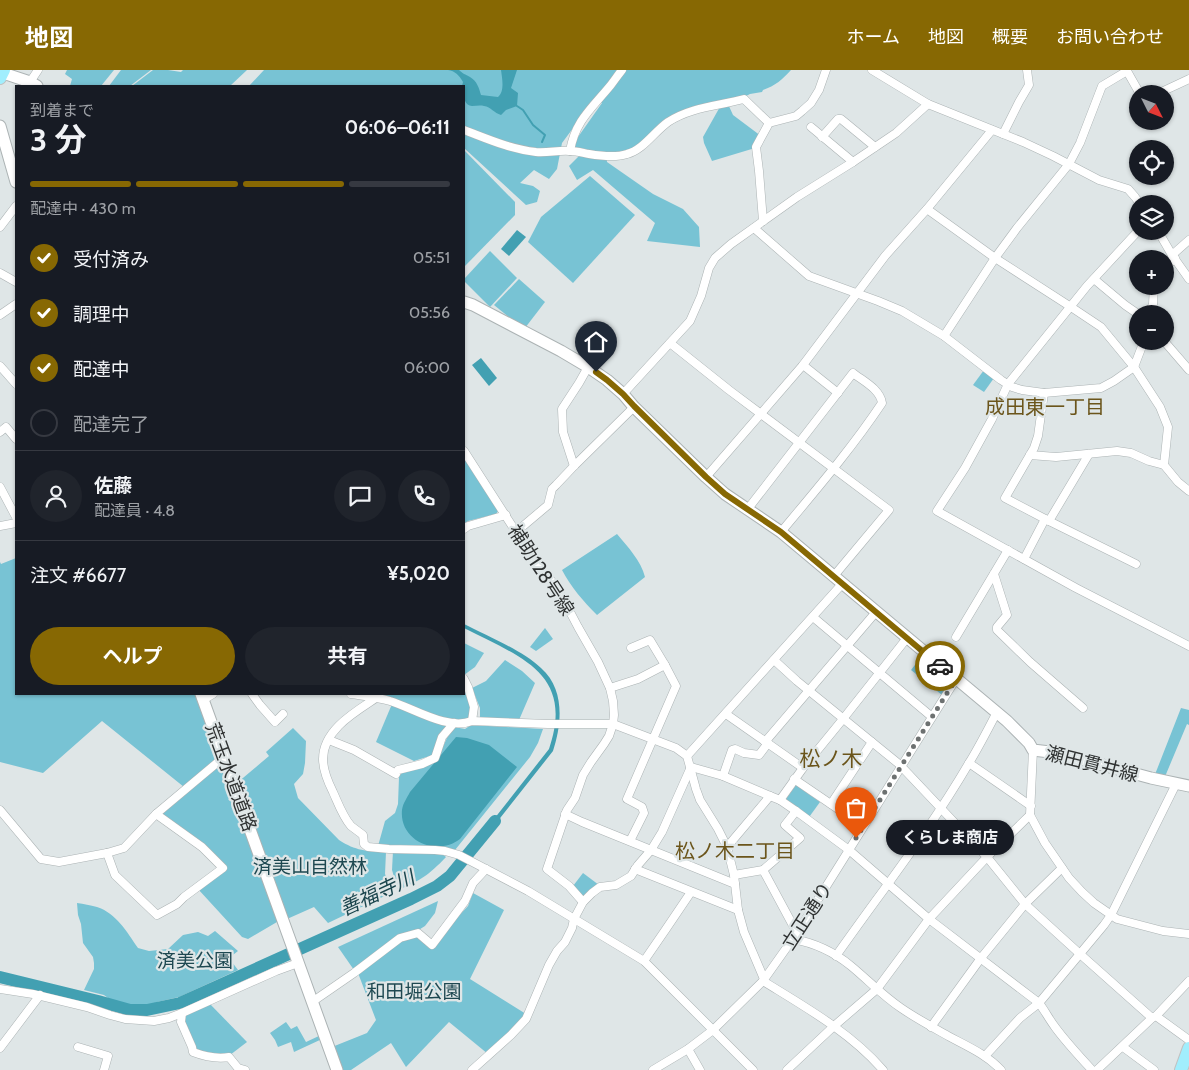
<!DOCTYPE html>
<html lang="ja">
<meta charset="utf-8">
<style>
body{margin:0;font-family:Cabin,"Noto Sans JP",sans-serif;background:#20242c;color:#f1f3f6;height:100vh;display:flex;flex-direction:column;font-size:19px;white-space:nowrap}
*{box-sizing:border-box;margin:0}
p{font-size:16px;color:#9ea1a6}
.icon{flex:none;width:28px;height:28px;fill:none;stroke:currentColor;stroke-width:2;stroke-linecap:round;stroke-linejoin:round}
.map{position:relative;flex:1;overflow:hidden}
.details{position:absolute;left:15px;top:15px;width:450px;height:610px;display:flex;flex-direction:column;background:#171b24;border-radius:0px;box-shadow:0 1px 4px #0004}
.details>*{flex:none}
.needle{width:32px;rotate:132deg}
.fabs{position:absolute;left:1129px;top:15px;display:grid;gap:10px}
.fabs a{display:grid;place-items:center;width:45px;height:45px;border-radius:50%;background:#171b24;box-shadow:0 1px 4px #0004;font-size:25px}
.pin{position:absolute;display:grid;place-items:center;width:42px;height:42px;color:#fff;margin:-51px -21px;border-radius:50% 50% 50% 0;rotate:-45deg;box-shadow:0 0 5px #0007}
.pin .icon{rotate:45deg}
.courier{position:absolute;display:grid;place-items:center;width:50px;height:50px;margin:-25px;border:4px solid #876803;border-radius:50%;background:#fff;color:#222;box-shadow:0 1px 6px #0007}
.bubble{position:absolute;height:35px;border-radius:18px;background:#171b24;box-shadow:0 1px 4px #0004;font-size:16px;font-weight:700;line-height:35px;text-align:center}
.overview em{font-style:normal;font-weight:700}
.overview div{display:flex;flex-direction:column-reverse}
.overview{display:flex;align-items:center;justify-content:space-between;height:85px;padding:0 15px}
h1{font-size:32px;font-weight:700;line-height:38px}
.bar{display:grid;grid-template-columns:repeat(4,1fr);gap:8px 5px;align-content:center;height:60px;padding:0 15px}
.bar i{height:6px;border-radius:4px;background:#363941}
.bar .active{background:#876803}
.bar p{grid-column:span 4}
.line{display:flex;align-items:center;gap:12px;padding:0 15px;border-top:1px solid #363941}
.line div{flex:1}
.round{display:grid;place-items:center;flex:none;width:52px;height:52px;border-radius:26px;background:#20242c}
ol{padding:0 15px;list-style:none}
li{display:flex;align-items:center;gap:15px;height:55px}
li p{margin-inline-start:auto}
li .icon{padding:5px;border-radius:50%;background:#876803;color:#fff;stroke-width:4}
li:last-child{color:#9ea1a6}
li i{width:28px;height:28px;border:2px solid #363941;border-radius:50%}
.button{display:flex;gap:10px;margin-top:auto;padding:10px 15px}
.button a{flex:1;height:58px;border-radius:30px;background:#876803;color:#fff;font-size:20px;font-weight:700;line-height:58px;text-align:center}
.button a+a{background:#20242c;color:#f1f3f6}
header{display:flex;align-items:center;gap:30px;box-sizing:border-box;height:70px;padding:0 25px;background:#876803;color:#fff}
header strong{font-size:24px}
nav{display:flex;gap:28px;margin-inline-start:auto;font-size:18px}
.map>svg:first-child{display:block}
.green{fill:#78c3d4}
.water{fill:#42a0b2}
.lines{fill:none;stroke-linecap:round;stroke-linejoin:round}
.stream{stroke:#42a0b2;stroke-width:2}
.river{stroke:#42a0b2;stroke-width:12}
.street-casing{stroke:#acb3b4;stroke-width:9}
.secondary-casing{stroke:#acb3b4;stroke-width:13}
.primary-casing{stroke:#c1c2c2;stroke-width:14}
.street{stroke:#fff;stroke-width:8}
.secondary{stroke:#fff;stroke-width:11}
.primary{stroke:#a1eefd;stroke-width:12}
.done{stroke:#6d7171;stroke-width:5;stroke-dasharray:0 9}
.route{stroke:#876803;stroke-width:6}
.labels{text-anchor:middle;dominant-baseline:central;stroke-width:4.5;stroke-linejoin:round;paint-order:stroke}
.street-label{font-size:19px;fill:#2f3232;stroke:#dfe6e7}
.park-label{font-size:19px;fill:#1e4851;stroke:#dfe6e7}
.neighbourhood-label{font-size:20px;fill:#6b551b;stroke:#dfe6e7}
.water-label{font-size:20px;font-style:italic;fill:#1b454d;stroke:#dfe6e7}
.quarter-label{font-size:21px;fill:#6b551b;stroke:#dfe6e7}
</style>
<header>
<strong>地図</strong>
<nav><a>ホーム</a><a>地図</a><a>概要</a><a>お問い合わせ</a></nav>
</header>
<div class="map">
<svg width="1189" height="1000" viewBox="0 0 1189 1000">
<rect width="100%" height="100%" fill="#dfe6e7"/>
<g class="green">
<path d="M67,0H114L101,16H70L72,9L65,4Z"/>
<path d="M121,0H151L130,16H109Z"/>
<path d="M153,0H168L181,2L183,0H247L230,16H132Z"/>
<path d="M264,0H791C783,9 775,16 763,20L762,22L750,24L740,29L695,36L682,42L633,79L620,84L606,83L607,92L653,124L683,139L699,157L700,177L647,171L655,153L593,100L577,110L569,96L586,79L574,78L578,67L602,33L600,32L582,46L562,73L557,99L549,109L534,100L520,113L533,116L540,121L537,132L526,135L464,78V16H249Z"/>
<path d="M728,34L733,45L761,66L755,78L712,91L704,73L703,67L721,35Z"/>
<path d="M464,80L515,132V145L464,197Z"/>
<path d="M590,106L635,145L573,213L528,172L541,147Z"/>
<path d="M490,181L517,208L490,237L464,211L465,208Z"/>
<path d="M519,209L545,232L525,258L520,256L494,235Z"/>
<path d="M984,300L994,308L984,322L973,315Z"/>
<path d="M464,387L498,441L496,444L468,451L464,454Z"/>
<path d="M617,464C628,477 641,491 645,507L597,545C583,531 571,517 562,500Z"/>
<path d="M16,488V624H196L219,688L184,717L102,651L43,703L0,692V492L1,494Z"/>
<path d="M545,558L553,569L536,581L530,577Z"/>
<path d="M464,573L484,583L475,597L464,605Z"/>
<path d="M922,586L951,611L942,625L911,600Z"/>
<path d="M505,590L522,601L535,613L519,650L480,649V638L472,618L486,611Z"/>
<path d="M464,615L466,620L472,644L467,651C436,651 399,634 369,624H464Z"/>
<path d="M392,634L448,654L433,685L414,691L376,672Z"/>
<path d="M1181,638L1189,640V655L1187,654L1164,709L1154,707Z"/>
<path d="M471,655L543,659L538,673L530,687L455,780L438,777L378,776L385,751L395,743L398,734L399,707L400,702L439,685L447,668L454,657L465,659Z"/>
<path d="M293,658L306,671L305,693L303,704L294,714L298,728L339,770C356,781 366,781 386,782L385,804L393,822L328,853L314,837L287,849L237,713L269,686L266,682Z"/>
<path d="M221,694L277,849V852L248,869L242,867L198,819L226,798L161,743Z"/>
<path d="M796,715L820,732L807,750L783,733Z"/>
<path d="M393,781L441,783L446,787C429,805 421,810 398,820L392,800Z"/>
<path d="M583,803L599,815L585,827H582L573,816Z"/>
<path d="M473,823L504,840L470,909L526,944L488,984L449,952L406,997L391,973L351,1000H340L332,977L367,963L376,950L358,903L401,870L417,866L432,879L441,865L468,836Z"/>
<path d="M438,831L435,843L425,856L354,900L338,877Z"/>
<path d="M77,833C84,834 90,835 97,837C116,843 127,862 138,878L149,881L168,879L183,865L198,862L208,866L215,861L238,881L229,888L238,900L179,927L157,932L151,936H135L123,934L112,931L104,925L84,920L94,899V893L93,887L83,873L81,854L78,845Z"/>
<path d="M209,933L247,972L230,985H217L196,980L182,946Z"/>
<path d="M286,952L291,959L297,956L306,972L321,965L322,969L294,982L291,972L278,977L275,970L270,963Z"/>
</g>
<g class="water">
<path d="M448,0H459C463,4 465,4 470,7C477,11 479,18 481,25L498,27C505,21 502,8 501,0H517L511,18L518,23L517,36L506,40L501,45C494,43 491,37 484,36C480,35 476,36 472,36C462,35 464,23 464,16H462L463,12C459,5 455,1 448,0Z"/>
<path d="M517,160L526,167L509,186L501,179Z"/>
<path d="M481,288L497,308L489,316L472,295Z"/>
<path d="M464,554C487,566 522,580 541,598C565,619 562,654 553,681L486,766L483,763L549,679C575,603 520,587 464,558Z"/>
<path d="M456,667L467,668L489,675L517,697L460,769C437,787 399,771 402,740C403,733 407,728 410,722Z"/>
</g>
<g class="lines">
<path class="stream" d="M517,36L523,40L533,55L545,65L542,72"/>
<path class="river" d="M0,907L98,931L130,940H147L180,933L411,829L437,816L450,806L495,751"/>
<g class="street-casing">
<g id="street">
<path d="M872,0L928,34L1023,72L1053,86L1099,110L1128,119L1135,127L1140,134"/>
<path d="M30,12L38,0"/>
<path d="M1157,24L1189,9"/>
<path d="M811,57L853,92"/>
<path d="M464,60C488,69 510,79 536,82C548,83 559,80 570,81C577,81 583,83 589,84C601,86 615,88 627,84C643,80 654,62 668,52C691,37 718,36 744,29L769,53"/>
<path d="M1003,64L1019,32L1029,15L1027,0"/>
<path d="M822,67L838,49H841L875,77"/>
<path d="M570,81C575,51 592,38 610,16C614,11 618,5 622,0"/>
<path d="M927,139L995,188L1071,237L1101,257L1134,297L1160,337L1168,357L1164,395L1178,412L1189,421"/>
<path d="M763,151L759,101L756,77L769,53L796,46L802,41L811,33L819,20L826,0"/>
<path d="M0,157L16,136"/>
<path d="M754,158L809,206L878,231L902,241L944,266L1001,310L1012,317L1022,320L1044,323L1101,318L1114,311L1134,297L1144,271"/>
<path d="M1138,161L1087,216L1008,314L992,349L965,398L937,441L1076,518L1189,576"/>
<path d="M1158,161L1172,185L1189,209"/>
<path d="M1172,185L1189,170"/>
<path d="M1165,198L1175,188"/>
<path d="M0,203L16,212"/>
<path d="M1094,209L1125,235L1138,244"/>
<path d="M1149,244L1153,234L1154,216"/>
<path d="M0,245L16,234"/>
<path d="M944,266L995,188L1017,158L1069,94L1080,73L1102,16L1127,1L1140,24"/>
<path d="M1164,271L1189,300"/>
<path d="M670,273L729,320L889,440L833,507"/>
<path d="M803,295L838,323"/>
<path d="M0,296L16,314"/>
<path d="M1044,323L1038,366L1034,378L1005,428L1049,451L1136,494"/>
<path d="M623,324L690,251L701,226L709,198L715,188L731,174L797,127L853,92L896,63L928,34"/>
<path d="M0,362L6,357L16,369"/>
<path d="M464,381L516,462L521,473L558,519L578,557L598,592L610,618L613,631L614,645L613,654L609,666L604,674L591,692L583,705L575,728L567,740L547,799L569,816L583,832"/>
<path d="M1030,385L1056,387L1117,381L1131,383L1149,391L1164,395"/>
<path d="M574,396L563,362L562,339L579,313L588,297"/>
<path d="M706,407L803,295L885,186L927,139L992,60"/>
<path d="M0,417L16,447"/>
<path d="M747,440L853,303C863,311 880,319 882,333C852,378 816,420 781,462"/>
<path d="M1049,451L1089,384"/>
<path d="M0,456L16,453"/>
<path d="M464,459L468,456L506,445"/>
<path d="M516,462L548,435L552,419L556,415L574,396L634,337"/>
<path d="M1024,489L1045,449"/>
<path d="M994,504L1007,545L997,557V560L1030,592L1083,638"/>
<path d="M813,547L932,647"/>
<path d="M956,567L1008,480"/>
<path d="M774,590L797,611L899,694L987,787L1025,834L1080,884L1152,948L1156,946L1189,970"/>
<path d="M464,609L468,617L474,637L472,651"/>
<path d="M610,618L638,609L665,595"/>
<path d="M252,624L260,635L275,652L283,644"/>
<path d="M351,624C364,626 378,627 390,631C413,638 448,661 472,651L548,654H613L676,678L687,686L696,719L700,730L718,759L727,777L734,805L738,840L744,862L764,909"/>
<path d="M376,628C355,642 323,660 323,689C323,700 328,712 333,722C338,733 343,747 351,756C355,759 359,762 363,765L364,774L368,777L389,779L435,780L445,781L459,785L528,821L644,891L753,1000"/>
<path d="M203,630L213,624"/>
<path d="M726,644L803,698"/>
<path d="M329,670L354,680L396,704L398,700L422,694L435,688L442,667L454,653"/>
<path d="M765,672L876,542"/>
<path d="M1033,680L1030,745L1045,773L1069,808L1082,822L1094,833L1117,849L1163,861L1189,864"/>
<path d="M687,686L842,514"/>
<path d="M969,693L1031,736"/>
<path d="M691,697L723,706L770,726L780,730L796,741L849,780L929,849L1039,933C1045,941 1049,949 1055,957C1066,972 1079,986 1092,1000"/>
<path d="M723,706L732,680L735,679L744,683L759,685L768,673"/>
<path d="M794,709L863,756"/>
<path d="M780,730L803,698L843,649L907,568"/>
<path d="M831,734L872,672"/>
<path d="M0,740L41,789L59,792L107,783L124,778L156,744L224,687"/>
<path d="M565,744L582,752L735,814"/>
<path d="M630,771L644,743L642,737L627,729L676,616L665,595L650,570L631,578"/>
<path d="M727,777L770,726"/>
<path d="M107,783L115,805L157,845L177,834L184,827L223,798L202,777L156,744"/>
<path d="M635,799L738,840"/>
<path d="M763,800L797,863"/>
<path d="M734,805L763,800L800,768L785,755L796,741"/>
<path d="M793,869C815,873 834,882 851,896C868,910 883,926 901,938C917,949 934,958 950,967C969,977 987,985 1001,1000"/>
<path d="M836,886C881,822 930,760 969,693C979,677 988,659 997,642"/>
<path d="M644,891L666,859L691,822"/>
<path d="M763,911C805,937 850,962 883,1000"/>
<path d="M0,919L33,924L87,937L110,945L125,949L154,951L169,948L182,943L276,901L298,893"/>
<path d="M312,932L354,903L400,868L418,863L432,875L465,831L473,813L486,799"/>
<path d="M182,943L181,952L192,977L193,982C206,987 216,989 229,987L238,998L245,1000"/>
<path d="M1156,946L1189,911"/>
<path d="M931,957L981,888L1025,834L1062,798"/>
<path d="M78,977L108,986L104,1000"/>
<path d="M1123,977L1154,1000"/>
<path d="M0,978L40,925"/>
<path d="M688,979L700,1000"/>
<path d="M985,986L1020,948L1039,933L1104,855L1111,845L1176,714"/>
<path d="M472,1000L511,965L526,949L549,895L557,881L565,872L572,858L574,849L583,832L592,823L600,817L616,815L631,806L638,795L651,780L662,762L691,697"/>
<path d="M653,1000L688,979L713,960L763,911L797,863L956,609"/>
<path d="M787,1000L834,956L877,919L929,849L987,787L1030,745"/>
<path d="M1097,1000L1152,948"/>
</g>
</g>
<g class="secondary-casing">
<g id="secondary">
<path d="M0,2L30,12L37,16"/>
<path d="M0,56L16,112"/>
<path d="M464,232L473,235L561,281L588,297L607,310L623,324L634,337L706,407L725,424L781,462L1007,651L1029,673L1033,680L1058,683L1151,708L1189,716"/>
<path d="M201,624L337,1000"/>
</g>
</g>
<g class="primary-casing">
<g id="primary">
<path d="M0,8L4,0"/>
<path d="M1181,1000L1189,978"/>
</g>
</g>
<use href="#street" class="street"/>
<use href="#secondary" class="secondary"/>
<use href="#primary" class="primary"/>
</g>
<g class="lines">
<path class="done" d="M856,768L956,609L940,596"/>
<path class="route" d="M596,302L607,310L623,324L634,336L706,407L725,424L781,462L940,596"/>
</g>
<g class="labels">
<g class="street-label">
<text transform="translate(541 500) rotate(57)">補助128号線</text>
<text transform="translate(1092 694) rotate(14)">瀬田貫井線</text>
<text transform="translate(231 707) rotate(70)">荒玉水道道路</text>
<text transform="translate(807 846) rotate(-57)">立正通り</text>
</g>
<g class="park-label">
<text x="310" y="796">済美山自然林</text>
<text x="195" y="890">済美公園</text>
<text x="414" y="921">和田堀公園</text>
</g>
<g class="neighbourhood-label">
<text x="1045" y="337">成田東一丁目</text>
<text x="735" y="781">松ノ木二丁目</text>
</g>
<g class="water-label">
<text transform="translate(377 823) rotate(-25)">善福寺川</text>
</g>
<g class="quarter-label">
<text x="831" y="688">松ノ木</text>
</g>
</g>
</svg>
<div class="fabs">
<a><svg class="needle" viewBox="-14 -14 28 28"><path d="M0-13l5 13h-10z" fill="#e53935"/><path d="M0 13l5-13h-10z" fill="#9ea1a6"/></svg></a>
<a><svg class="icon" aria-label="locate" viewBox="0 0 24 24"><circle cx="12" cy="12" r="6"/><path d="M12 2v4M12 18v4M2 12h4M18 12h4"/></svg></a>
<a><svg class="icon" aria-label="layers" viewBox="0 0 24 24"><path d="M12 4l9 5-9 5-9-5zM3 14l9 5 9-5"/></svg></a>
<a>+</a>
<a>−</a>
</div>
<div class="pin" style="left:856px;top:768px;background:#ea580c"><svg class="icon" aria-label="bag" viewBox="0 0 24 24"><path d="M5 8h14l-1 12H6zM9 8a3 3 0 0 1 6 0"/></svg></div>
<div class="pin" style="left:596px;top:302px;background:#1f2937"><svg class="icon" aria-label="home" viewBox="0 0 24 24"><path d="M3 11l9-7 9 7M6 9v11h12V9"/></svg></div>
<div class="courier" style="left:940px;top:596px"><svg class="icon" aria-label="car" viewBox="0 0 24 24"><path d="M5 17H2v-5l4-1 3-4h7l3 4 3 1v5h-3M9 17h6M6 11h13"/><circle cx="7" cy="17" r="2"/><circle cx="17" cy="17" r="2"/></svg></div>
<div class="bubble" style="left:886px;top:750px;width:128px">くらしま商店</div>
<section class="details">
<div class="overview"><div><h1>3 分</h1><p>到着まで</p></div><em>06:06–06:11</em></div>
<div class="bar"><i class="active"></i><i class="active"></i><i class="active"></i><i></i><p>配達中 · 430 m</p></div>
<ol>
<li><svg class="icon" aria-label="check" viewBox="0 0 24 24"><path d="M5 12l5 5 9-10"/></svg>受付済み<p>05:51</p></li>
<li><svg class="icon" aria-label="check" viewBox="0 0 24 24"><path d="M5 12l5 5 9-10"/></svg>調理中<p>05:56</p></li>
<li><svg class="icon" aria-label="check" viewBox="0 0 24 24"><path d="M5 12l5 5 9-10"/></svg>配達中<p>06:00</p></li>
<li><i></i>配達完了</li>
</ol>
<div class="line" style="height:90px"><a class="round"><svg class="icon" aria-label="person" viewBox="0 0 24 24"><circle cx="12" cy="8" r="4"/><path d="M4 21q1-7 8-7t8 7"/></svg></a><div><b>佐藤</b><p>配達員 · 4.8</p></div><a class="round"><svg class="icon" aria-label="chat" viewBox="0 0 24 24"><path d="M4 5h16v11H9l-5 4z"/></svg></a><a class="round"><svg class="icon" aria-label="phone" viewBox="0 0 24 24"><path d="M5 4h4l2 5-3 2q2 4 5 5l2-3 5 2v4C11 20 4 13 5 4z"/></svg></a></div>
<div class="line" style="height:65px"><div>注文 #6677</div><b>¥5,020</b></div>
<div class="button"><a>ヘルプ</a><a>共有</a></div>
</section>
</div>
